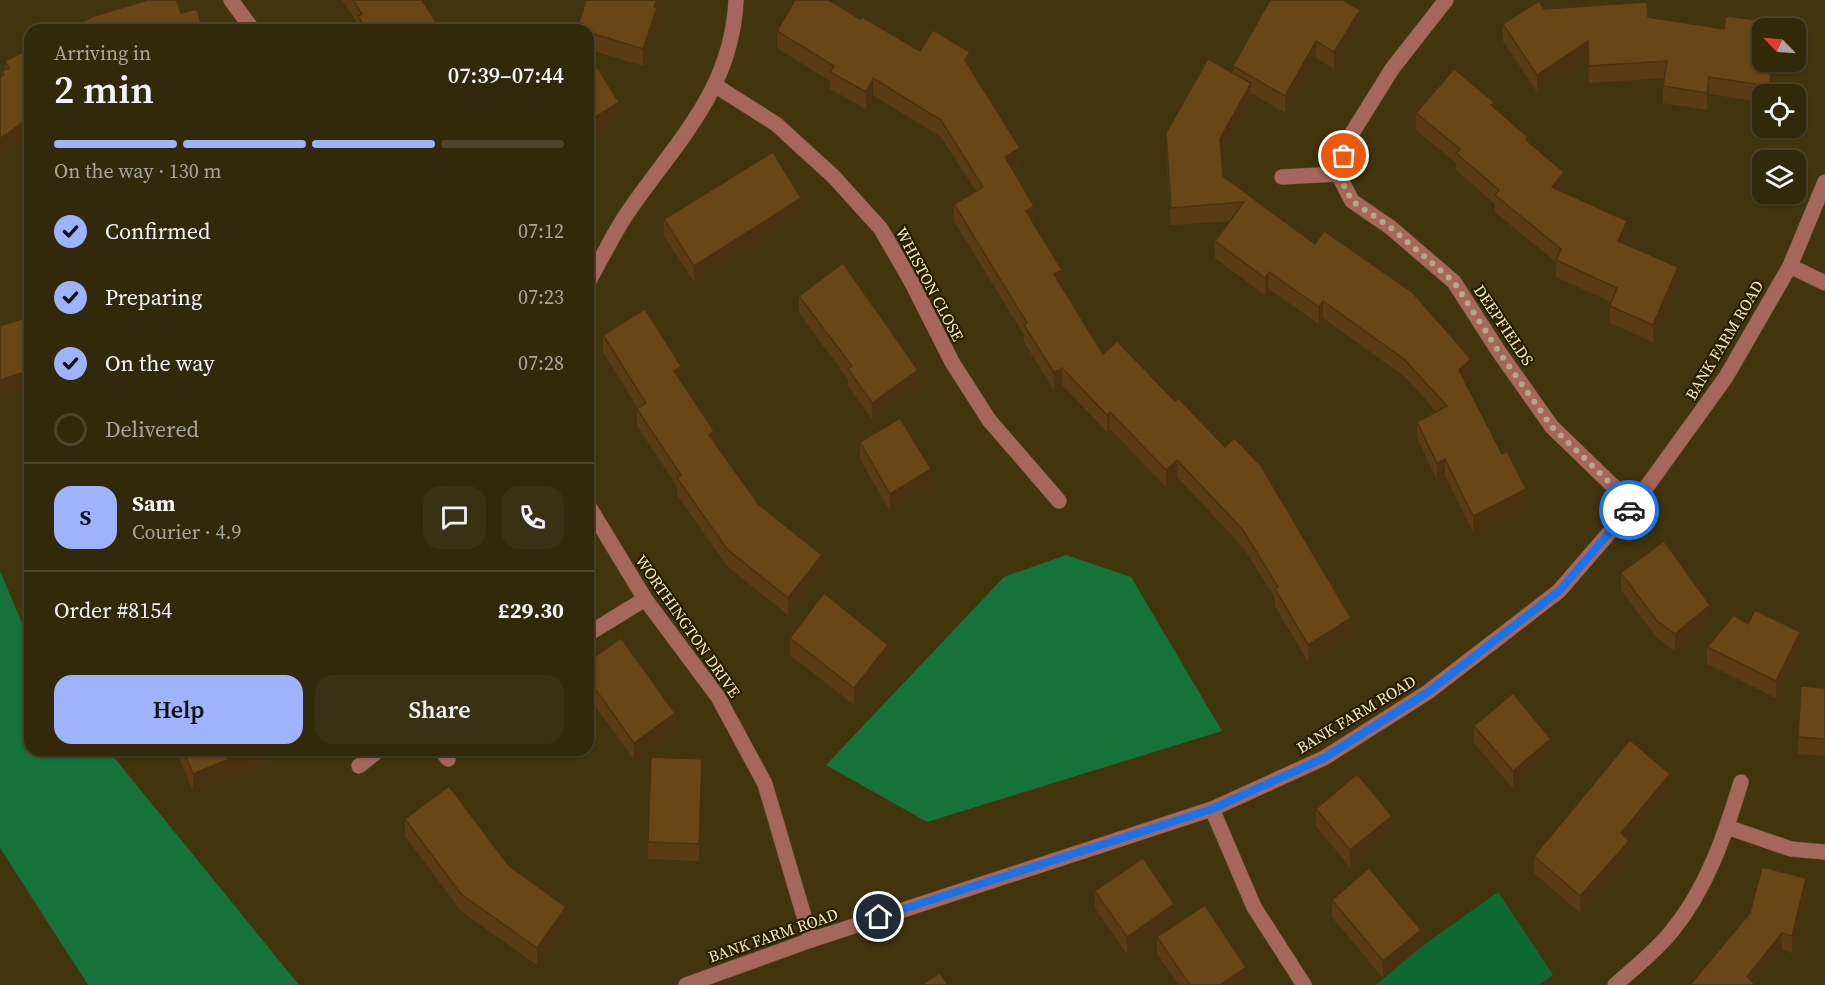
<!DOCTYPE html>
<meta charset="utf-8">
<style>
body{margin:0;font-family:"Source Serif 4",serif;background:#3a3013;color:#f1f3f6;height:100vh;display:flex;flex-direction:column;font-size:22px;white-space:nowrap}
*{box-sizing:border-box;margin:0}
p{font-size:20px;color:#a8a69c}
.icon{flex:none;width:33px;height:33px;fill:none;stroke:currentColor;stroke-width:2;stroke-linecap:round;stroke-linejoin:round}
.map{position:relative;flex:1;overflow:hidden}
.panel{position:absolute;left:24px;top:24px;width:570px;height:732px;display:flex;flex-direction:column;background:#32280a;border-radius:18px;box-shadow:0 2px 4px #0004,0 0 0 2px #4d442b}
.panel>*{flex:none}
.needle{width:39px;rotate:295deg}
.tools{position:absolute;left:1752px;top:18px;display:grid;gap:12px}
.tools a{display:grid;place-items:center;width:54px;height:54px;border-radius:12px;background:#32280a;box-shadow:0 2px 4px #0004,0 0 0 2px #4d442b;font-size:30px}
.pin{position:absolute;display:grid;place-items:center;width:51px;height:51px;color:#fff;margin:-26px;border:3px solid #fff;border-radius:50%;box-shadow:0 2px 6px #0007}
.courier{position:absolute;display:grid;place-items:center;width:60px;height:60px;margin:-30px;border:4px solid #1a73e8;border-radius:50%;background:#fff;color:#222;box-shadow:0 2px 8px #0007}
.overview em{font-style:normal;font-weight:600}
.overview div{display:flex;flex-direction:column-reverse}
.overview{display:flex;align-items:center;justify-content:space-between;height:102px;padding:0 30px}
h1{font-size:39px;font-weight:600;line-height:45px}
.bar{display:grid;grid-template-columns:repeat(4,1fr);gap:9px 6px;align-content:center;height:72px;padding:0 30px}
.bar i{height:8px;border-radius:4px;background:#4d442b}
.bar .on{background:#9db4fd}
.bar p{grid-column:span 4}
.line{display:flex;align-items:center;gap:15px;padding:0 30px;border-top:2px solid #4d442b}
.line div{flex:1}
.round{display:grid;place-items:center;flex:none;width:63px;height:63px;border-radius:18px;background:#3a3013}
ol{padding:0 30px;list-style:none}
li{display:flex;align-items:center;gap:18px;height:66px}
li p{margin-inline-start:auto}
li .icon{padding:6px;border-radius:50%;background:#9db4fd;color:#111;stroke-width:4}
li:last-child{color:#a8a69c}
li i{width:33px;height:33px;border:3px solid #4d442b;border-radius:50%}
.action{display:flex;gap:12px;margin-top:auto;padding:12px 30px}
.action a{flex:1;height:69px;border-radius:18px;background:#9db4fd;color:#111;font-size:24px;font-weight:600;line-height:69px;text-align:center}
.action a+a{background:#3a3013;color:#f1f3f6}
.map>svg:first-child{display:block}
.green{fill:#0c6932}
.forest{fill:#157238}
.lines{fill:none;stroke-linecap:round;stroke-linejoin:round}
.minor-casing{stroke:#5f522b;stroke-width:16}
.minor{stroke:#a5675c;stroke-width:15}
.wall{fill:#5a3c14}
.shaded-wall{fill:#4a3110}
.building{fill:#694617;stroke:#4a3110;stroke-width:1.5}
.done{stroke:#b6a985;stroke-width:6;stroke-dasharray:0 10.8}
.route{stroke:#1a73e8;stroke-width:8}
.labels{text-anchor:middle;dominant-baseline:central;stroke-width:4.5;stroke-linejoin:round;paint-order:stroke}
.street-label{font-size:16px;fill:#f5e8c5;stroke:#271d00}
</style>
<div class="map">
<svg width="1825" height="985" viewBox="0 0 1825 985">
<rect width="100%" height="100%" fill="#42350e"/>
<path class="green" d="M1498,892L1553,975L1539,985H1376L1421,947Z"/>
<g class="forest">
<path d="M1066,555L1131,577L1222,731L927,822L826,765L1004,577Z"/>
<path d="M0,571L30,642V750H108L299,985H88L0,848Z"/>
</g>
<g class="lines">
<g class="minor-casing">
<g id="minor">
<path d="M231,0L253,30"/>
<path d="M1446,0L1392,69L1349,138L1338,174L1352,201L1390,227L1454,282L1499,352L1552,427L1611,484L1635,503"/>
<path d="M716,86L776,124L834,177L881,229L912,283L952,362L989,420L1059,501"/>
<path d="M1282,177L1338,174"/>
<path d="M1790,266L1825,283"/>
<path d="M588,283C600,261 611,239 624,218C672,146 732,93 736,0"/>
<path d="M588,505L645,599L718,697L765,784L811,940"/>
<path d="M588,634L645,599"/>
<path d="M441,750L448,759"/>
<path d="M359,766L379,750"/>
<path d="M1212,809L1254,907L1304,985"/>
<path d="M1727,827L1791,849L1825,852"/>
<path d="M686,985L811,940L1212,809L1324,758L1428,692L1559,591L1635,503L1726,377L1790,266L1825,182"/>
<path d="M1615,985C1634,968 1656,951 1672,931C1707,888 1725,835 1741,782"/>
</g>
</g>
<use href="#minor" class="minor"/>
</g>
<g class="wall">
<path d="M342,0H422L441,30H358V24Z"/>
<path d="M586,0H661L657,14V25L643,66L588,49V30H577Z"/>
<path d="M1544,9L1648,17L1724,29L1779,28L1762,62H1775L1770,94H1762V102L1709,94L1707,110L1663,103V86L1664,78L1589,83L1588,58L1537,92L1503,41V24Z"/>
<path d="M860,19L920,51L970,67L1020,165L1013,170L1034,223V224L1062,287L1103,354L1351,635L1308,662L1275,606V598L1243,547L1177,477L1166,487L1110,429L1107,432L1062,385L1054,390L1024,342V335L954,221V204L976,191L941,137L873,95L866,109L830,89V81L777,48V31Z"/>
<path d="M1360,27L1334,69L1316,58L1285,113L1251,93V100L1221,153L1223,176L1471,376L1465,382L1526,506L1473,532L1445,476L1437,480L1417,438V422L1437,412L1404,376L1323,318L1319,324L1269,289L1265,295L1215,258V241L1231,221L1171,225L1166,150V133L1233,73V66Z"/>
<path d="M30,49V134L0,156V77L2,76V71L5,69V61Z"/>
<path d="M1495,109L1528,141L1564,189L1562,191L1627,238L1625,244L1678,284L1653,342L1610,323V306L1611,302L1556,277V262L1495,212V204L1456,170V163L1416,130V113Z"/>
<path d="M801,215L694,282L664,236V219Z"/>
<path d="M799,296L918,387L872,419L848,386V379L799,313Z"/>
<path d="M603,335L681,381L714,441L759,505L822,572L788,615L727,566L677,495V486L637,426V409L638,408L603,352Z"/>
<path d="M860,442L931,486L890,511L860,459Z"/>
<path d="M1621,573L1710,622L1675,651L1657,638L1621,590Z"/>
<path d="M1748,624L1800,648L1776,698L1707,664V647Z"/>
<path d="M790,638L888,662L854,705L790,655Z"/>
<path d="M588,662L675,730L634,760L588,696Z"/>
<path d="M1825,688V756L1798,754V737Z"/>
<path d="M1474,726L1551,756L1513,788L1474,743Z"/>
<path d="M176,750H265V761L193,791Z"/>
<path d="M702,776L699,861L648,859V842Z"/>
<path d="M1670,791L1629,840V858L1580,913L1534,873V856Z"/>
<path d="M1316,809L1392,833L1350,867L1316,826Z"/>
<path d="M405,819L509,866L566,924L537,965L461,911L405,836Z"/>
<path d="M1095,891L1174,921L1127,954L1095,908Z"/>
<path d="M1806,895L1792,953L1782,950L1755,984L1690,985Z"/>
<path d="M1332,900L1421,947L1383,978L1332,917Z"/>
<path d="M1157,937L1246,984L1245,985H1179L1157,954Z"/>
</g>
<g class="shaded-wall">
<path d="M656,0H661L657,14V25L643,66V49Z"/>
<path d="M1360,10V27L1334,69V52Z"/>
<path d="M1316,41V58L1285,113V96Z"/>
<path d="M1588,41V58L1537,92V75Z"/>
<path d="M970,52V69L965,60Z"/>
<path d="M1773,62H1775L1770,94H1769V86Z"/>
<path d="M1709,77V94L1707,110V93Z"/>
<path d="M873,78V95L866,109V92Z"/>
<path d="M1251,83V100L1220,156V139Z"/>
<path d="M619,102V119L588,139V122Z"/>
<path d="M30,117V134L0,156V139Z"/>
<path d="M1020,148V165L1005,174V157Z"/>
<path d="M1564,172V189L1552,204V187Z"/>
<path d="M801,198V215L694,282V266Z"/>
<path d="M1034,206V223L1026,228V211Z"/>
<path d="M1627,221V238L1618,258V241Z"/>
<path d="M1678,267V284L1653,342V325Z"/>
<path d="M1062,270V287L1054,274Z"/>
<path d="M1269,272V289L1265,295V278Z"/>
<path d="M1323,301V318L1319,324V307Z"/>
<path d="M1471,359V376L1459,387V370Z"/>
<path d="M681,366V383L674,371Z"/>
<path d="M1062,368V385L1054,390V373Z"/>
<path d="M30,370V387L0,397V380Z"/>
<path d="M918,370V387L872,419V403Z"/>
<path d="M1110,412V429L1107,432V415Z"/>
<path d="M714,431V448L709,435Z"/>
<path d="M1445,459V476L1437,480V463Z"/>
<path d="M1177,460V477L1166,487V470Z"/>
<path d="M931,469V486L890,511V494Z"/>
<path d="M1526,489V506L1473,532V516Z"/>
<path d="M822,555V572L788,615V598Z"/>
<path d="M1710,605V622L1675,651V634Z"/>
<path d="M1351,618V635L1308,662V645Z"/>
<path d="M1800,632V648L1776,698V681Z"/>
<path d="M888,645V662L854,705V688Z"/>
<path d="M675,713V730L634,760V743Z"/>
<path d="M1551,739V756L1513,788V771Z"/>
<path d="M250,750H265V761L193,791V774Z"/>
<path d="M702,759V776L699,861V844Z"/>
<path d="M1670,774V791L1621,850V833Z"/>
<path d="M1392,816V833L1350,867V850Z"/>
<path d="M1629,841V858L1580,913V896Z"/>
<path d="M1806,878V895L1792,953V936Z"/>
<path d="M1174,904V921L1127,954V937Z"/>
<path d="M566,907V924L537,965V948Z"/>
<path d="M1421,930V947L1383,978V961Z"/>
<path d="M1782,933V950L1754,985L1747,977Z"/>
<path d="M1246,967V984L1245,985H1220Z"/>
</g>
<g class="building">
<path d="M148,0H177L181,13L197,9L203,30H66L94,16Z"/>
<path d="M353,0H422L441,30H366L358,16L362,14Z"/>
<path d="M586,0H656L654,7L657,8L643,49L588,32V30H582L577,29Z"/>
<path d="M795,0H829L860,19L862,17L920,51L933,30L970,52L965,60L1020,148L1005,157L1034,206L1026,211L1062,270L1054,274L1103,354L1117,341L1175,401L1178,398L1225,447L1234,438L1261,466L1351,618L1308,645L1275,589L1278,587L1243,530L1177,460L1166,470L1110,412L1107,415L1062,368L1054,373L1024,325L1027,323L954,204L983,187L941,120L873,78L866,92L830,72L834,66L777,31Z"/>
<path d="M1270,0H1343L1360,10L1334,52L1316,41L1285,96L1233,66Z"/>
<path d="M1539,1L1544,9L1647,2L1648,17L1724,29L1726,16L1779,23L1778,28H1762V62H1773L1769,86L1709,77L1707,93L1663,86L1667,61L1589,66L1588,41L1537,75L1503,24Z"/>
<path d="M30,49V117L0,139V77L4,75L2,71L9,68L5,61Z"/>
<path d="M588,53L619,102L588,122Z"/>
<path d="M1208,59L1251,83L1220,139L1223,176L1315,244L1324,231L1412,292L1471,359L1459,370L1502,454L1507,451L1526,489L1473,516L1445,459L1437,463L1417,422L1447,406L1404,359L1323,301L1319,307L1269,272L1265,278L1215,241L1244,202L1171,208L1166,133Z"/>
<path d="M1454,69L1495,103L1491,105L1528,137L1526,140L1564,172L1552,187L1627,221L1618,241L1678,267L1653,325L1610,306L1617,288L1556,260L1561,249L1495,195L1499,190L1456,153L1460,149L1416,113Z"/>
<path d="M773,152L801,198L694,266L664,219Z"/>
<path d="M843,263L918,370L872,403L848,369L852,366L799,296Z"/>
<path d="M645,309L681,366L674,371L714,431L709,435L759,505L822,555L788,598L727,549L677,478L681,475L637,409L646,403L603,335Z"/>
<path d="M30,316V370L0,380V326Z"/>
<path d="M900,418L931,469L890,494L860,442Z"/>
<path d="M1664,541L1710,605L1675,634L1657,621L1621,573Z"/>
<path d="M824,593L888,645L854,688L790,638Z"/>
<path d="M1755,610L1800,632L1776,681L1707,647L1734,615L1748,624Z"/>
<path d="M621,638L675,713L634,743L588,679V662Z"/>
<path d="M1801,686L1825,688V739L1798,737Z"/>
<path d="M1513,693L1551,739L1513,771L1474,726Z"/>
<path d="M1630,740L1670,774L1621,833L1629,841L1580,896L1534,856Z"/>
<path d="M183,750H250L193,774Z"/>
<path d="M651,757L702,759L699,844L648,842Z"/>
<path d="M1357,774L1392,816L1350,850L1316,809Z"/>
<path d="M449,786L509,866L566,907L537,948L461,894L405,819Z"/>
<path d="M1143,858L1174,904L1127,937L1095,891Z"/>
<path d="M1762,867L1806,878L1792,936L1782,933L1747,977L1756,985H1690L1750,913Z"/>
<path d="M1369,868L1421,930L1383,961L1332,900Z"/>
<path d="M1205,905L1246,967L1220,985H1190L1157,937Z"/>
<path d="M940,973L948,985H921Z"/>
</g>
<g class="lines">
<path class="done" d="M1344,156L1338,174L1352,201L1390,227L1454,282L1499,352L1552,427L1611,484L1635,503L1629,510"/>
<path class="route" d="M879,917L1212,809L1324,758L1428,692L1559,591L1629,510"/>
</g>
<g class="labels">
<g class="street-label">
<text transform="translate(930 284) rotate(62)">WHISTON CLOSE</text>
<text transform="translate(1504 325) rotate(56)">DEEPFIELDS</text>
<text transform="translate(1724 340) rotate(-59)">BANK FARM ROAD</text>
<text transform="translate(688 626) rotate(55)">WORTHINGTON DRIVE</text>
<text transform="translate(1356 714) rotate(-31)">BANK FARM ROAD</text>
<text transform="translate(773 935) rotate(-19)">BANK FARM ROAD</text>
</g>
</g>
</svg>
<div class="tools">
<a><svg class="needle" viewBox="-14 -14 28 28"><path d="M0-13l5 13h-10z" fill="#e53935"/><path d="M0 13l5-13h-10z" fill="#a8a69c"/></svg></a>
<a><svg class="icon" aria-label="locate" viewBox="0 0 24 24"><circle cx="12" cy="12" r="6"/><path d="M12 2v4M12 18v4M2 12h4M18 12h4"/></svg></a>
<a><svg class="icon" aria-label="layers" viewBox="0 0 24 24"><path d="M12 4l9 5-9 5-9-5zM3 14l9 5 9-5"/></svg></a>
</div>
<div class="pin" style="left:1344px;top:156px;background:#ea580c"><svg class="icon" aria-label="bag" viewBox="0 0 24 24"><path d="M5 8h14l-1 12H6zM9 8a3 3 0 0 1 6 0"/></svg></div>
<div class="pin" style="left:879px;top:917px;background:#1f2937"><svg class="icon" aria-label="home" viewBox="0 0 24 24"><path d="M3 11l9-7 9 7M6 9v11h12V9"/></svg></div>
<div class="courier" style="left:1629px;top:510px"><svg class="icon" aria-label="car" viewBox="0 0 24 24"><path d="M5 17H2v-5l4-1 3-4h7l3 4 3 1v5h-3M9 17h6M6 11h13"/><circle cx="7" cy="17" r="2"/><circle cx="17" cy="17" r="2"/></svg></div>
<section class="panel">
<div class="overview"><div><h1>2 min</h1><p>Arriving in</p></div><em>07:39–07:44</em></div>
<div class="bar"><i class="on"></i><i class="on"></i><i class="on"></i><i></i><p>On the way · 130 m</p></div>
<ol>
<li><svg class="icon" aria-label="check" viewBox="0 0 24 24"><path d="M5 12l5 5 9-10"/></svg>Confirmed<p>07:12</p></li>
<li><svg class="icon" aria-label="check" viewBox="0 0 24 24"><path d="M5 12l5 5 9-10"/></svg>Preparing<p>07:23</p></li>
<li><svg class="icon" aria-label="check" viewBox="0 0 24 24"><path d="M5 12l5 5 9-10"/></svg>On the way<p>07:28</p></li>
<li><i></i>Delivered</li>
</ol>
<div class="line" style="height:108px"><b class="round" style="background:#9db4fd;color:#111">S</b><div><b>Sam</b><p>Courier · 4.9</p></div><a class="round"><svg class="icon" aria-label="chat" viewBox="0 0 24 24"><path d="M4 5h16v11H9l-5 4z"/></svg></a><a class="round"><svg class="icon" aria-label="phone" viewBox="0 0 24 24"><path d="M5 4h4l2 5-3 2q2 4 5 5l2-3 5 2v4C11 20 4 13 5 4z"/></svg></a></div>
<div class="line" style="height:78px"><div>Order #8154</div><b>£29.30</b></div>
<div class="action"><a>Help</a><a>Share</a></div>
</section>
</div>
